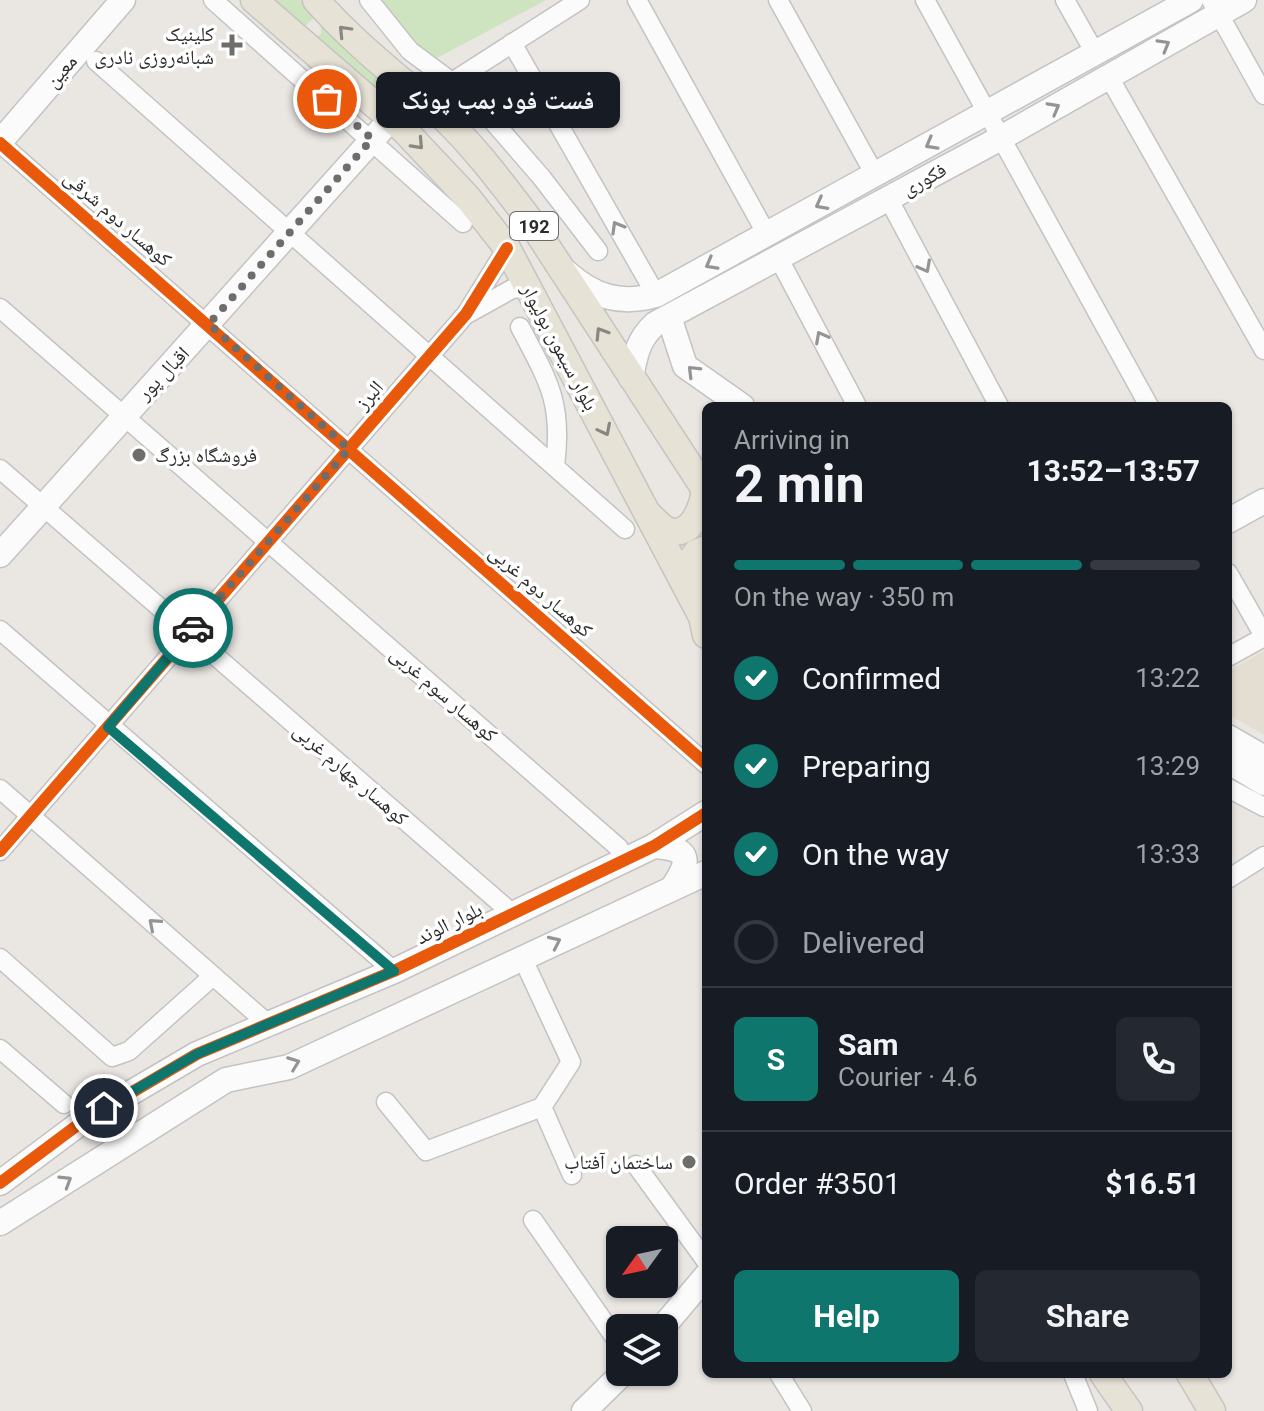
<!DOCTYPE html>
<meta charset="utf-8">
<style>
body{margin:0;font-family:Roboto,"Noto Naskh Arabic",sans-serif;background:#242831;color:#f1f3f6;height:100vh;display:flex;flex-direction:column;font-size:30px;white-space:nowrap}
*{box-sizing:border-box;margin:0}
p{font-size:26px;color:#9ea1a6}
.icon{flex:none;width:44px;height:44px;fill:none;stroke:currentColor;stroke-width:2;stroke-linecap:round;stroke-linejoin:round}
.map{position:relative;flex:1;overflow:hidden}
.sheet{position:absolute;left:702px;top:402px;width:530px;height:976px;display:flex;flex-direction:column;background:#171b24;border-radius:12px;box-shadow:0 2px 6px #0004}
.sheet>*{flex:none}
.needle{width:52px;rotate:237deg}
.fabs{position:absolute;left:606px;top:1226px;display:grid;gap:16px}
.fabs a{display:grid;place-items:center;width:72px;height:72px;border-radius:12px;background:#171b24;box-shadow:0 2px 6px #0004;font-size:40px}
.pin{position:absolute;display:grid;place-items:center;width:68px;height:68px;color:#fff;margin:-34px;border:4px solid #fff;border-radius:50%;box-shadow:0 2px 8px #0007}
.courier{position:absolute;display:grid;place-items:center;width:80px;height:80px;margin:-40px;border:6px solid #0f766e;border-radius:50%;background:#fff;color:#222;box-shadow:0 2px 10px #0007}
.bubble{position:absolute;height:56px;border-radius:12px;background:#171b24;box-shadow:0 2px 6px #0004;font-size:26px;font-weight:700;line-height:56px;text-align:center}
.overview em{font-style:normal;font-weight:700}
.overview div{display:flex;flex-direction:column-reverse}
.overview{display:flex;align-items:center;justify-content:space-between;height:136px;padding:0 32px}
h1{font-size:52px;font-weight:700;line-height:60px}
.bar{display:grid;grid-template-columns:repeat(4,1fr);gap:12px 8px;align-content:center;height:96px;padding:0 32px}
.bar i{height:10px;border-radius:6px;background:#363941}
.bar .active{background:#0f766e}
.bar p{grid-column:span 4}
.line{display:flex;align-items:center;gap:20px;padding:0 32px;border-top:2px solid #363941}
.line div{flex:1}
.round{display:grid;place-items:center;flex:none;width:84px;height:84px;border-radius:12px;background:#242831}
ol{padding:0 32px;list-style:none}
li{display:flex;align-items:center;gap:24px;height:88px}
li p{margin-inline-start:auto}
li .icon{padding:8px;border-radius:50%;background:#0f766e;color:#fff;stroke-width:4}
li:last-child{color:#9ea1a6}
li i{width:44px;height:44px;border:4px solid #363941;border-radius:50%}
.action{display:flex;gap:16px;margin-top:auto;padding:16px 32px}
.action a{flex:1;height:92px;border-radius:12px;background:#0f766e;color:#fff;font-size:32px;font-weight:700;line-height:92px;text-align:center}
.action a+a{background:#242831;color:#f1f3f6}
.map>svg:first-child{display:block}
.education{fill:#e4ded2}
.green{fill:#cee3bf}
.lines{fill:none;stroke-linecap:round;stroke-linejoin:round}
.street-casing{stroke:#c4c3c3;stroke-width:21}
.secondary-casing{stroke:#c4c3c3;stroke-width:27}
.primary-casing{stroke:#c6c4c2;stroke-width:29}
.street{stroke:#fcfbfb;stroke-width:18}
.secondary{stroke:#fcfbfb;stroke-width:24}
.primary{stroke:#e6e2d6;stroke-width:26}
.cycleway-casing{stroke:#fff;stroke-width:17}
.cycleway{stroke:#e8590c;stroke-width:12}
.oneway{stroke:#898781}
.oneway2{stroke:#949494}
.done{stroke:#6e6d6c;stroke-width:8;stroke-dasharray:0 14.4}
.route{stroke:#0f766e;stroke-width:10}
.poi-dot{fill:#6e6d6c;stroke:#fff;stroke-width:3}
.labels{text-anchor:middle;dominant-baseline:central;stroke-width:7;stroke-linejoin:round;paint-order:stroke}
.shield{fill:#fff;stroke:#6b6b6b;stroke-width:2}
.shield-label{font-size:18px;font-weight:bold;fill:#2c2c2c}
.poi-label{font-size:20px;fill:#2c2c2c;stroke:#fff;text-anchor:end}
.street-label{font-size:20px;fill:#2c2c2c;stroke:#fff}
</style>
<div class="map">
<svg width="1264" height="1411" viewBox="0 0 1264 1411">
<rect width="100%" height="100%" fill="#eae7e3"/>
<path class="education" d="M1264,651V735L1228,714V671Z"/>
<g class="green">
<path d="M268,0H301L316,16L301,30Z"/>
<path d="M380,0H546L437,58L428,57Z"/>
<path d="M321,23L417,114L409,122L315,37L321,34Z"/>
</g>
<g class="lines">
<g class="street-casing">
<g id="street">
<path d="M213,0L463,223"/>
<path d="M369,0L410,51L472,97L542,178L598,251"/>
<path d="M637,0L766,233"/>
<path d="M778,0L875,175"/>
<path d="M925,0L1149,406"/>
<path d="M1065,0L1095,53"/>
<path d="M1211,0L1264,95"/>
<path d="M512,43L656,295"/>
<path d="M96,61L625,529"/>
<path d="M1109,77L1264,350"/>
<path d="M452,82L580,0"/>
<path d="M0,143L706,764"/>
<path d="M888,198L999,406"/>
<path d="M778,257L857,406"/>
<path d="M0,308L619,848"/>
<path d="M469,313L512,289L527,287"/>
<path d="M520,327C549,382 563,403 555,466"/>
<path d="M0,469L513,914"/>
<path d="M1228,573L1264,636"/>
<path d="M0,630L394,971"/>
<path d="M1228,657L1264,637"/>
<path d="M1228,788L1264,807"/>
<path d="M0,789L267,1023"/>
<path d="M0,851L466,314L507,248"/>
<path d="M1228,879L1264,856"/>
<path d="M522,957L571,1062L542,1107L572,1175"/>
<path d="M0,958L112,1057L129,1051L213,976"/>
<path d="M0,1049L64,1104"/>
<path d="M386,1102L426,1151L542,1107"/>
<path d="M636,1165L706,1261"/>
<path d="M533,1220L620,1345"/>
<path d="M779,1374L802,1411"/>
<path d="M1073,1374L1088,1411"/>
</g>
</g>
<g class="secondary-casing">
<g id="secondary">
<path d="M0,142L123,0"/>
<path d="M566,272C594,297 620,305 656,295L1191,0"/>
<path d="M669,317L685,366L742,406"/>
<path d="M631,378C635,356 638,339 655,324L999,139L1244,0"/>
<path d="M1228,521L1264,501"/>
<path d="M0,555L390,120"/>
<path d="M1228,737L1264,758"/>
<path d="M1228,761L1264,783"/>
<path d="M654,846C688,848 693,858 673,887"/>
<path d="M0,1183L83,1121L197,1054L394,971L654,846L706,813"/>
<path d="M0,1223L226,1080L289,1067L706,873"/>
<path d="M662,1328L706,1276"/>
<path d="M584,1411L624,1372"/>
</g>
</g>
<g class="primary-casing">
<g id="primary">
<path d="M254,0L405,131L468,198L507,248L702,617L706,635"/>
<path d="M316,0C350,39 389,70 428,103C467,137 498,178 529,219L706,491"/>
<path d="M647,513C653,518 660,527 667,530C692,540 703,506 705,489"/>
<path d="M694,590L689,563L696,553L706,549"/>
<path d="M1103,1374L1129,1411"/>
<path d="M1190,1374L1212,1411"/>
</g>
</g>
<use href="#street" class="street"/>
<use href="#secondary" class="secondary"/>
<use href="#primary" class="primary"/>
<g class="cycleway-casing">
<g id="cycleway">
<path d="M0,143L706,764"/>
<path d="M0,851L466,314L507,248"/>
<path d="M0,1183L83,1121L197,1054L394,971L654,846L706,813"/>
</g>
</g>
<use href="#cycleway" class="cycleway"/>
</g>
<defs><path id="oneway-chevron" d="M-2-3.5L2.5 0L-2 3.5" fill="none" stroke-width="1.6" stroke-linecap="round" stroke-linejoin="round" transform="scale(2)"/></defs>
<g class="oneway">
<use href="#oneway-chevron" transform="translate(344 31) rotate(-134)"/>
<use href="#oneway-chevron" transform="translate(418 144) rotate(47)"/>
<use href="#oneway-chevron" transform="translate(601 333) rotate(-122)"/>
<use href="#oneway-chevron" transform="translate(605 430) rotate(63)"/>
</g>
<g class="oneway2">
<use href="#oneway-chevron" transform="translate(1164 45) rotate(-30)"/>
<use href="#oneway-chevron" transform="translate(1054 108) rotate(-29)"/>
<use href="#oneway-chevron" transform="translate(931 144) rotate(151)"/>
<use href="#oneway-chevron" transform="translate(821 204) rotate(152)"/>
<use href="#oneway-chevron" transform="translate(617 227) rotate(-120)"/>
<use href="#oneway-chevron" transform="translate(711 264) rotate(151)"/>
<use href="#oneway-chevron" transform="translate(925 267) rotate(62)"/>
<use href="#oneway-chevron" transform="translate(821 337) rotate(-118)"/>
<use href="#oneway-chevron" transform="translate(693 371) rotate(-135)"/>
<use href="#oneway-chevron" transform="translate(154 924) rotate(-139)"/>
<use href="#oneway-chevron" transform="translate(555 942) rotate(-25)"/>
<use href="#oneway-chevron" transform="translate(294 1063) rotate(-21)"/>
<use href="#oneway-chevron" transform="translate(66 1181) rotate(-32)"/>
</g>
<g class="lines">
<path class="done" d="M193,628L349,449L209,324L372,139L327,99"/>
<path class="route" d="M104,1108L197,1054L394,971L108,727L193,628"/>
</g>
<g class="poi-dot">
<path d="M228 33h8v8h8v8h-8v8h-8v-8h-8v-8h8z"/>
<circle cx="139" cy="455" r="8"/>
<circle cx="689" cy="1162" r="8"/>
</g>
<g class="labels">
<rect class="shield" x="510" y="212" width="48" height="28" rx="6"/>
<g class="shield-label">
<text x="534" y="226">192</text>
</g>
<g class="poi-label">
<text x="214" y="34">کلینیک<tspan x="214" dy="23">شبانه‌روزی نادری</tspan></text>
<text x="155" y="455" text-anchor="start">فروشگاه بزرگ</text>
<text x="673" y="1162">ساختمان آفتاب</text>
</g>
<g class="street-label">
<text transform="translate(61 71) rotate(-49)">معین</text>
<text transform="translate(924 179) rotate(-28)">فکوری</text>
<text transform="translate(118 218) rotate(41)">کوهسار دوم شرقی</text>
<text transform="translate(560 347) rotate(62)">بلوار سیمون بولیوار</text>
<text transform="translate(163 373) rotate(-46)">اقبال پور</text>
<text transform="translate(369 395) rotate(-49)">البرز</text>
<text transform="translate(541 591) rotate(41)">کوهسار دوم غربی</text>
<text transform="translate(444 694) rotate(41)">کوهسار سوم غربی</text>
<text transform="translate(351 774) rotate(41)">کوهسار چهارم غربی</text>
<text transform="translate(449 923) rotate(-26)">بلوار الوند</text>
</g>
</g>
</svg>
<div class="fabs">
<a><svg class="needle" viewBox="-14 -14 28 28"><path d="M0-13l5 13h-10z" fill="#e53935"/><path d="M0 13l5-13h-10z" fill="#9ea1a6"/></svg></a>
<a><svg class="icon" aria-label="layers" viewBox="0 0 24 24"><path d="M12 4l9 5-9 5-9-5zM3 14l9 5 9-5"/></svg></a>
</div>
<div class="pin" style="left:327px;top:99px;background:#ea580c"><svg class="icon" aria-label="bag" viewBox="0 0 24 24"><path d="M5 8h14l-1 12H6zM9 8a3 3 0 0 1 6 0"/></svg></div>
<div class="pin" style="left:104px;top:1108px;background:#1f2937"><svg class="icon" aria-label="home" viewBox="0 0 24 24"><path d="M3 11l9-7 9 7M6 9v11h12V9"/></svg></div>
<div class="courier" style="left:193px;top:628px"><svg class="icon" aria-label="car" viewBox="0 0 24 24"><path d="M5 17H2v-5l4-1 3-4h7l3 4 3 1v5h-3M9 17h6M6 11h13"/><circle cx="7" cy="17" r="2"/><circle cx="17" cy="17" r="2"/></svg></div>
<div class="bubble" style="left:376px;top:72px;width:244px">فست فود بمب پونک</div>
<section class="sheet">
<div class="overview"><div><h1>2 min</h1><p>Arriving in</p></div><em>13:52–13:57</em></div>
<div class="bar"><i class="active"></i><i class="active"></i><i class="active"></i><i></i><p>On the way · 350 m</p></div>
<ol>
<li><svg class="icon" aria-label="check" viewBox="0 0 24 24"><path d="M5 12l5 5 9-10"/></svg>Confirmed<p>13:22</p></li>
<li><svg class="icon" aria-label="check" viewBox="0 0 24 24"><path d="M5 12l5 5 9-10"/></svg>Preparing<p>13:29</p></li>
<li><svg class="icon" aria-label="check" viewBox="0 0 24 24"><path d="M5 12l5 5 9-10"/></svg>On the way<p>13:33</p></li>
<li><i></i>Delivered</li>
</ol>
<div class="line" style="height:144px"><b class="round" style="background:#0f766e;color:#fff">S</b><div><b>Sam</b><p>Courier · 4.6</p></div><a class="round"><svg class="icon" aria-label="phone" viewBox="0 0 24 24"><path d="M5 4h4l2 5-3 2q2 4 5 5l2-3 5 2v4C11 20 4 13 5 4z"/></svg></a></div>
<div class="line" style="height:104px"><div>Order #3501</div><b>$16.51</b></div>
<div class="action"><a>Help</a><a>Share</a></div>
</section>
</div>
